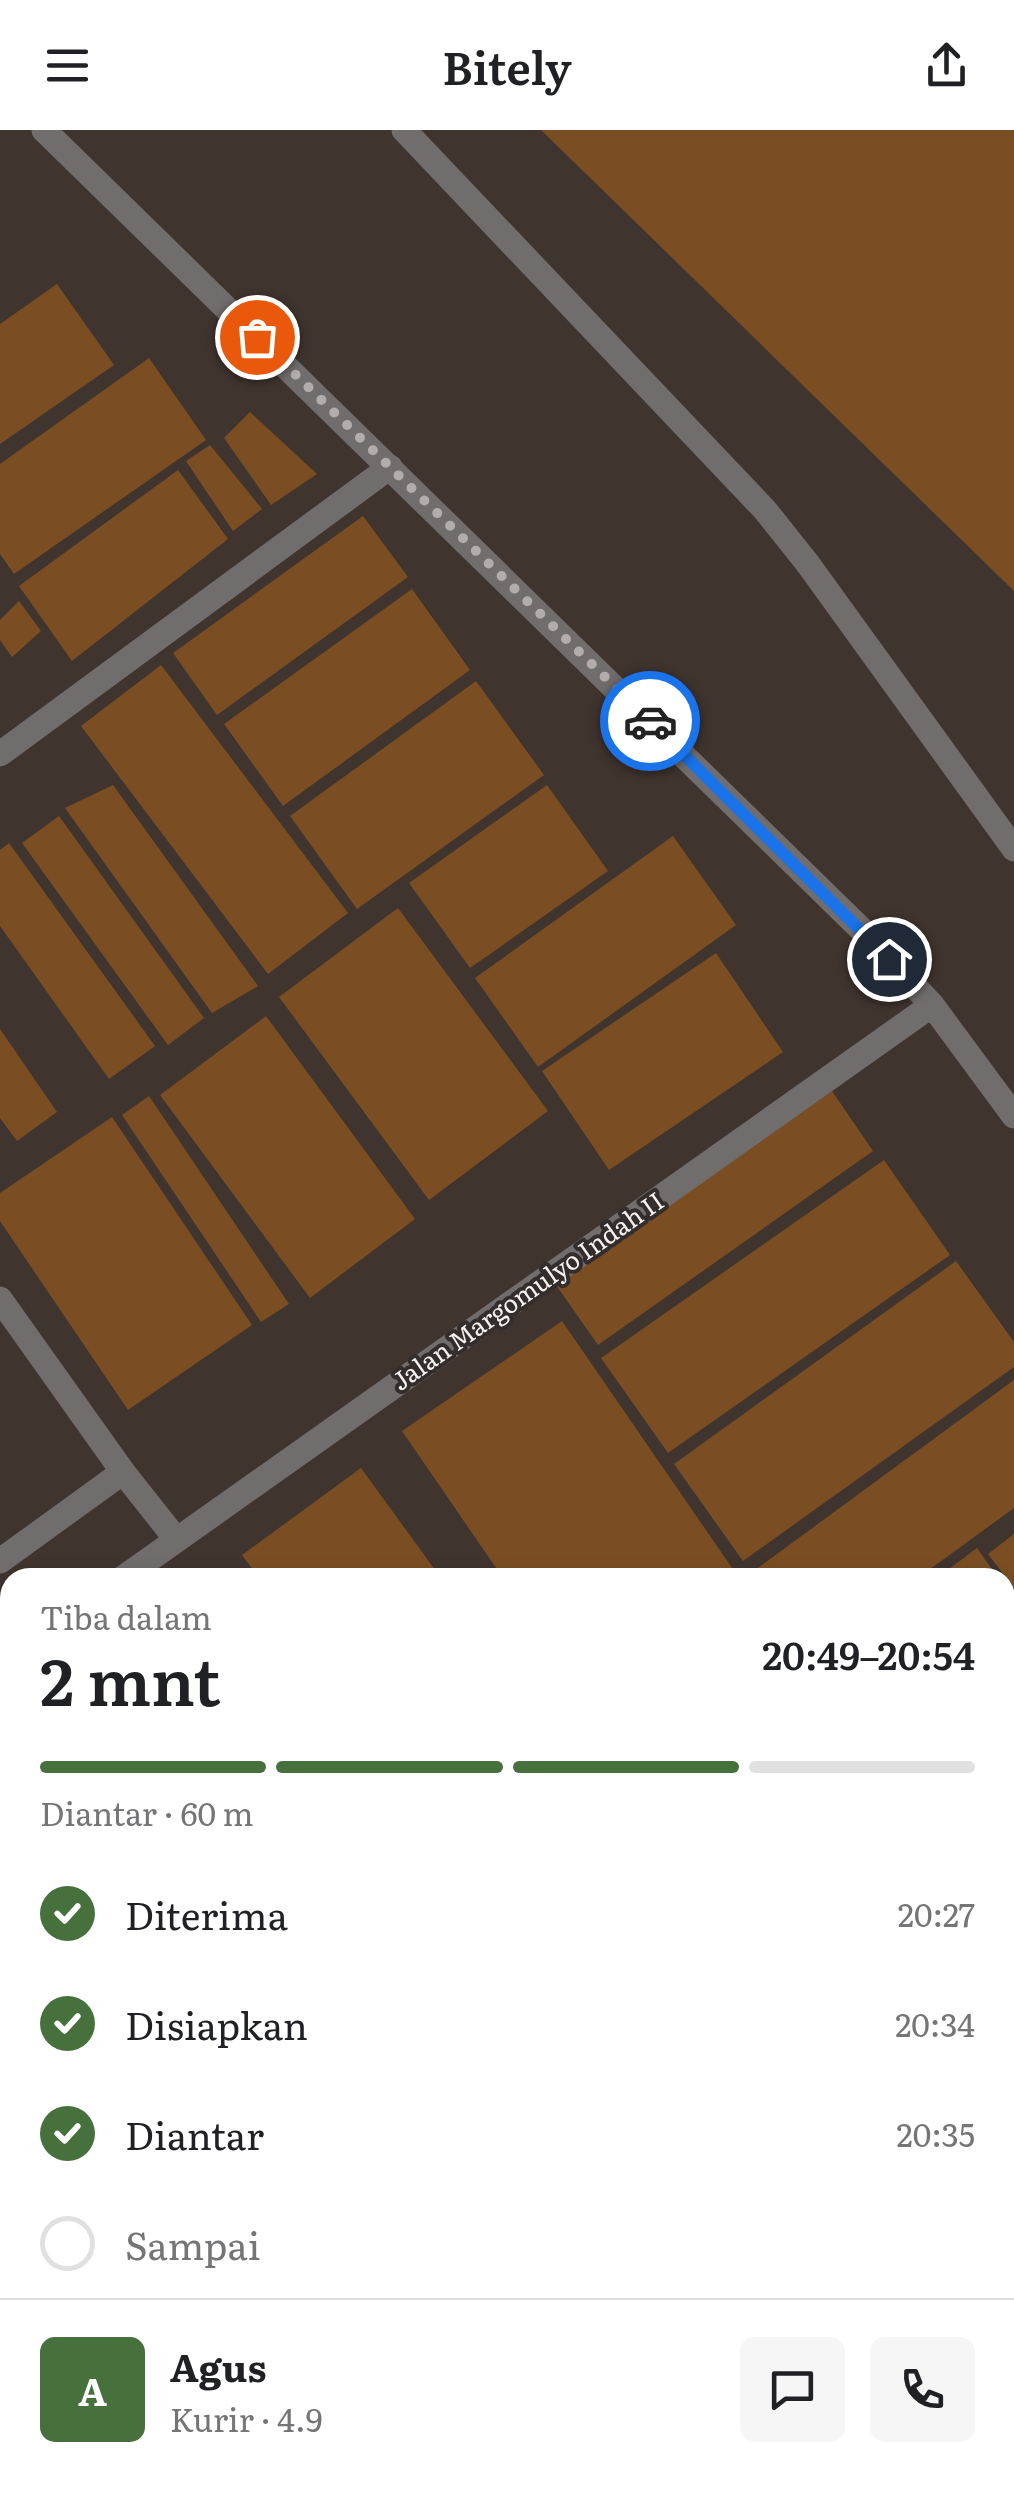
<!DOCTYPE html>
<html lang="id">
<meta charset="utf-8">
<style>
body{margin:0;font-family:Literata,serif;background:#f6f6f6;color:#202124;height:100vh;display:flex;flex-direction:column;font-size:38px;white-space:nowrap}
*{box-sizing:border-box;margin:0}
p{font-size:32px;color:#757577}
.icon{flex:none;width:55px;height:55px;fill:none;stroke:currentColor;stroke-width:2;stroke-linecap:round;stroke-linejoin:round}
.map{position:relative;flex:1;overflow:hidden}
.side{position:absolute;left:0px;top:1438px;width:1015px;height:932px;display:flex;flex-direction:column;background:#fff;border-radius:30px 30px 0 0;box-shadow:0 5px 15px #0003}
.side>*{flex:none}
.pin{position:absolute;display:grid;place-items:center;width:85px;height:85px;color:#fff;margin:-42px;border:5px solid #fff;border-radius:50%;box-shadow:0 2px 10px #0007}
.courier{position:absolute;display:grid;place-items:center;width:100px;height:100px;margin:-50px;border:8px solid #1a73e8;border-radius:50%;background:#fff;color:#222;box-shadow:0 2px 12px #0007}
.headline em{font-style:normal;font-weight:600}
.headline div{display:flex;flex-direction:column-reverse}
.headline{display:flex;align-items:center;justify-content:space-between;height:170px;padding:0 40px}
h1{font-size:65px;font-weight:600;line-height:75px}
.bar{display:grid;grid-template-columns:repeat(4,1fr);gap:15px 10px;align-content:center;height:120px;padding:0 40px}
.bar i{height:12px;border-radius:8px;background:#e0e0e0}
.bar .current{background:#46713d}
.bar p{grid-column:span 4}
.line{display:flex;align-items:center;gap:25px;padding:0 40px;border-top:2px solid #e0e0e0}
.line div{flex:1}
.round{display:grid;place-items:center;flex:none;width:105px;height:105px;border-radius:15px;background:#f6f6f6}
ol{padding:0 40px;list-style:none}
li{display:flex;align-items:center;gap:30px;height:110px}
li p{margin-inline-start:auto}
li .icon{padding:10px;border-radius:50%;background:#46713d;color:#fff;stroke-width:4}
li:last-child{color:#757577}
li i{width:55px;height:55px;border:5px solid #e0e0e0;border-radius:50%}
header{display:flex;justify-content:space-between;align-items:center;height:130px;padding:0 40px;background:#fff;font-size:45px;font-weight:600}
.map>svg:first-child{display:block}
.built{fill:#40342e;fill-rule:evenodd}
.building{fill:#7a4e22}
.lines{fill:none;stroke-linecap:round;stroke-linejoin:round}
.minor{stroke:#716d6d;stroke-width:25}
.done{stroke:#b2adab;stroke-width:10;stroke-dasharray:0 18}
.route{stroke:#1a73e8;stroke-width:12}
.labels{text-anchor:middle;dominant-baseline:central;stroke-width:8;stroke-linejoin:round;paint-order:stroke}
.street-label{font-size:25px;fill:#f6f2f0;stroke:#332d2b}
</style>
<header><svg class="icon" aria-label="menu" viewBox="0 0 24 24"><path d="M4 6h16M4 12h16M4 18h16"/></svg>Bitely<svg class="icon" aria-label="share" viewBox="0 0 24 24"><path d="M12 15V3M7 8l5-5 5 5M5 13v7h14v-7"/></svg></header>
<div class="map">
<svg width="1014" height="2368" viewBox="0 0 1014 2368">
<rect width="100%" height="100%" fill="#332d2b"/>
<path class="built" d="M0,0H1014V2368H0ZM10,1448H1005V2360H10Z"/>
<g class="building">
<path d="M541,0H1014V461Z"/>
<path d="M57,154L114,235L0,314V194Z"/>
<path d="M149,228L206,310L14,444L0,424V334Z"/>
<path d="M250,282L317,344L271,375L224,308Z"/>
<path d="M210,315L262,379L233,401L186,331Z"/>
<path d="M178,340L228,409L72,531L19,456Z"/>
<path d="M363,386L408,447L217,585L173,523Z"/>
<path d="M412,459L470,540L283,676L224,594Z"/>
<path d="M19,471L41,501L12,527L0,510V490Z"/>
<path d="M161,535L348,783L268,844L81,596Z"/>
<path d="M476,551L544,645L357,779L290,686Z"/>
<path d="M113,655L258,856L212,883L65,678Z"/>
<path d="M547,655L608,741L470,838L409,753Z"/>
<path d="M59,686L204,888L168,915L22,713Z"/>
<path d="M673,706L736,795L538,937L475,848Z"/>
<path d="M9,713L155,916L109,949L0,796V720Z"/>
<path d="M398,778L548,981L429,1070L279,867Z"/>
<path d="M716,823L783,922L609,1040L542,941Z"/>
<path d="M266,886L415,1089L310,1168L160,965Z"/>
<path d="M0,899L57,982L17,1011L0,988Z"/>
<path d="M832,961L873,1021L598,1215L556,1155Z"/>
<path d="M149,966L289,1174L261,1192L122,985Z"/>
<path d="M112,987L252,1195L128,1280L0,1091V1063Z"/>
<path d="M884,1030L950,1125L668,1323L601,1228Z"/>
<path d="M956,1131L1014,1212V1237L743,1431L674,1334Z"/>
<path d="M562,1191L739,1448H503L402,1301Z"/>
<path d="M1014,1250V1378L918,1448H754L751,1443Z"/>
<path d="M361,1338L441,1448H259L242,1425Z"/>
<path d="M1014,1404V1458L988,1424Z"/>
<path d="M977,1418L998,1448H937Z"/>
<path d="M1005,1457L1014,1470V1853L1007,1858Z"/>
<path d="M10,2101V2192L0,2177V2108Z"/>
<path d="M1014,2168V2341L1005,2328V2174Z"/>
<path d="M0,2203L10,2217V2360H116L122,2368H0Z"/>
<path d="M127,2360H246L252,2368H133Z"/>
<path d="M268,2360H323L312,2368H274Z"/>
<path d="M832,2360H920L926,2368H838Z"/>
<path d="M936,2360H1007L1011,2365L942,2368Z"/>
</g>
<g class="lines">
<g class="minor">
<path d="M44,0L868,806L932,875L1014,986"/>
<path d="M404,0L765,380L808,434L1014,719"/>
<path d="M0,624L390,337"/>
<path d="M0,1169L123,1342"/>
<path d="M0,1431L123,1342L176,1409"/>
<path d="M123,1448L932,875"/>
<path d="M0,1536L10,1529"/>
<path d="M0,1933L10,1946"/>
<path d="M1005,2048L1014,2042"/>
<path d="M552,2368L564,2360"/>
</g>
</g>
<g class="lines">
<path class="done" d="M257,207L650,591"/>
<path class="route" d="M650,591L889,829"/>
</g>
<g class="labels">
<g class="street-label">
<text transform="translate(527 1160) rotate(-35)">Jalan Margomulyo Indah II</text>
</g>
</g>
</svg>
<div class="pin" style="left:257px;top:207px;background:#ea580c"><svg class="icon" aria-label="bag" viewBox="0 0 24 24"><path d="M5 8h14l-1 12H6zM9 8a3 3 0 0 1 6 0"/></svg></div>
<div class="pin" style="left:889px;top:829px;background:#1f2937"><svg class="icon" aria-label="home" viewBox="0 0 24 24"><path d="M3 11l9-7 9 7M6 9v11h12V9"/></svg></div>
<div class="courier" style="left:650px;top:591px"><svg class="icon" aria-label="car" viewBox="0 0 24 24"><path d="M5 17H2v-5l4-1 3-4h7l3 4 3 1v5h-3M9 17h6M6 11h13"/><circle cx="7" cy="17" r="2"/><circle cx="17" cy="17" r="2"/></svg></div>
<section class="side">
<div class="headline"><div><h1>2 mnt</h1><p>Tiba dalam</p></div><em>20:49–20:54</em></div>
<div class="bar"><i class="current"></i><i class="current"></i><i class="current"></i><i></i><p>Diantar · 60 m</p></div>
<ol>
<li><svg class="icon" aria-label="check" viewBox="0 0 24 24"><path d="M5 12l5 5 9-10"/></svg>Diterima<p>20:27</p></li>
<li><svg class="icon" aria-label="check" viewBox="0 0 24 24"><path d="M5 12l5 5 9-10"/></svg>Disiapkan<p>20:34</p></li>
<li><svg class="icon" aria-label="check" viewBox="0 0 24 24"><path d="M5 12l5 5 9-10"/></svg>Diantar<p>20:35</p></li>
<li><i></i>Sampai</li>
</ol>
<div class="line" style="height:180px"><b class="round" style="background:#46713d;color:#fff">A</b><div><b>Agus</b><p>Kurir · 4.9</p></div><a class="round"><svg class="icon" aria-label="chat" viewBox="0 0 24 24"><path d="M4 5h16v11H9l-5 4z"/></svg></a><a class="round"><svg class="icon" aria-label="phone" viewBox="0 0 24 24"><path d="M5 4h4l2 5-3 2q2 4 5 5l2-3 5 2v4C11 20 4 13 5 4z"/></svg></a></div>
</section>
</div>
